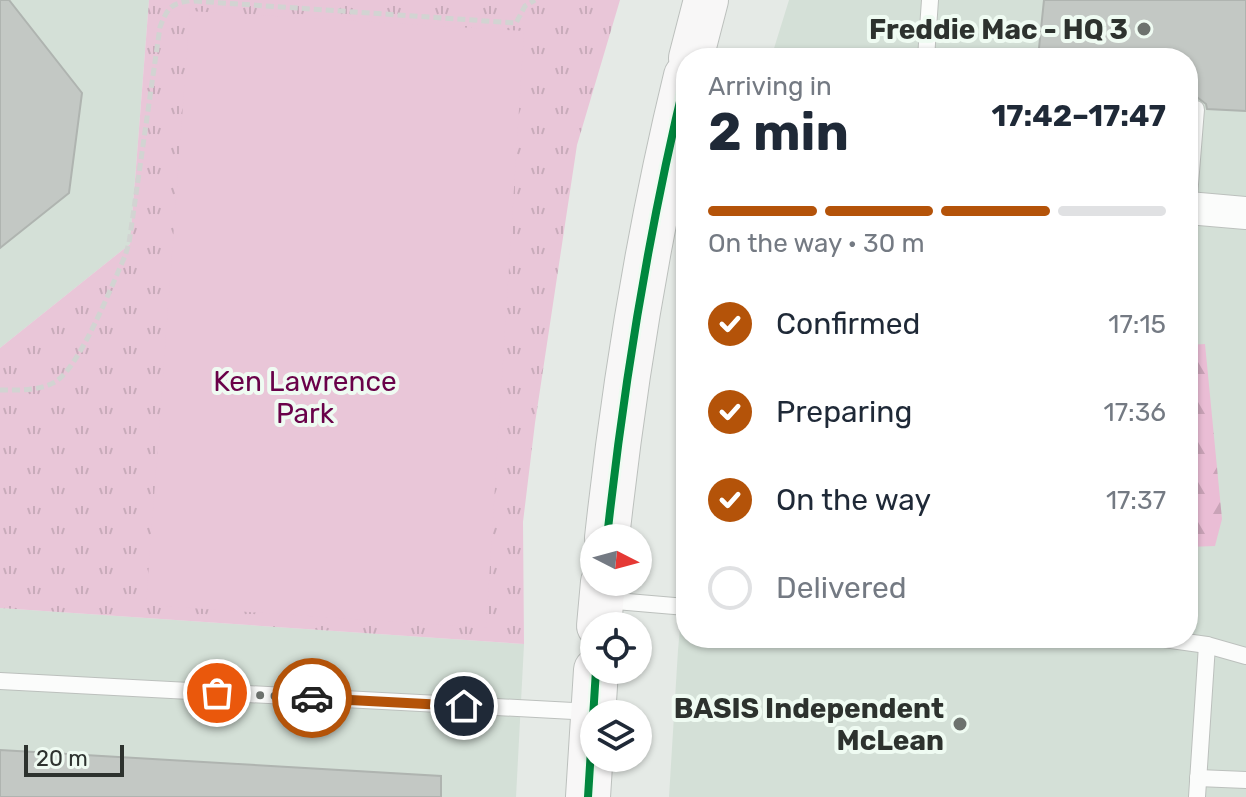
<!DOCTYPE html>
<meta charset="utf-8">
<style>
body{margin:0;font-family:Rubik,sans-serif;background:#f2f2f3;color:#1f2937;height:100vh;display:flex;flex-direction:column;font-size:30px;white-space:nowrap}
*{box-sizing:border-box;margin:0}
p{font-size:26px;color:#747a83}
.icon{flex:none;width:44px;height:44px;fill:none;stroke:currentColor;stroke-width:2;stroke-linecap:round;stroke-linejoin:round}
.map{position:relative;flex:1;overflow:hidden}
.panel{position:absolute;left:676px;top:48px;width:522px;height:600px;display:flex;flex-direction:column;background:#fff;border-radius:32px;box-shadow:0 2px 6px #0004}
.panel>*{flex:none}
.needle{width:52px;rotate:96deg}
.tools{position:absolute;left:580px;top:524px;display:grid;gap:16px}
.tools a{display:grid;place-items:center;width:72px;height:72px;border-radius:50%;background:#fff;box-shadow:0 2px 6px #0004;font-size:40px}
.scale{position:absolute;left:24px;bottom:20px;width:100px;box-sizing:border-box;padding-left:8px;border:4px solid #2d322e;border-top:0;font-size:22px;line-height:28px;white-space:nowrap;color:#2d322e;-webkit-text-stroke:6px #effbf2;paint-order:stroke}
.pin{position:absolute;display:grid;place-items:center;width:68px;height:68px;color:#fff;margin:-34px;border:4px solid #fff;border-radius:50%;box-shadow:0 2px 8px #0007}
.courier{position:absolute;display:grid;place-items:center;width:80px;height:80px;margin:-40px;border:6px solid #b45309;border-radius:50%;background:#fff;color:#222;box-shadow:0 2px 10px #0007}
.head em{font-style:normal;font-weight:700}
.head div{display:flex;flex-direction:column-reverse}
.head{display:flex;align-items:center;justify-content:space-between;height:136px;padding:0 32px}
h1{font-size:52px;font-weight:700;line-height:60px}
.bar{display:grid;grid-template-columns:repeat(4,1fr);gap:12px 8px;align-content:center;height:96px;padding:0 32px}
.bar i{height:10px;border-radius:6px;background:#e0e1e3}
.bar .active{background:#b45309}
.bar p{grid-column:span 4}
ol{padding:0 32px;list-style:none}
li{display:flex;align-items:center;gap:24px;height:88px}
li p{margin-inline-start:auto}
li .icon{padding:8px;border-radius:50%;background:#b45309;color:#fff;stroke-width:4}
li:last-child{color:#747a83}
li i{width:44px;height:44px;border:4px solid #e0e1e3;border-radius:50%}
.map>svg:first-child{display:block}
.built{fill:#d4e0d7}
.grass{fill:url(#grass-tufts)}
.forest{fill:url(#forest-firs)}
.pitch{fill:#e9c6d8}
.building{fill:#c3c8c4;stroke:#afb4b0;stroke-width:2}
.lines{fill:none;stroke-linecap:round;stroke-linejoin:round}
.service-casing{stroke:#bcc0bd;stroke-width:18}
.minor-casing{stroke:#bcc0bd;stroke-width:34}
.secondary-casing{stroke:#bcc0bd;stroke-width:46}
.path{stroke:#d2d4d2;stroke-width:5;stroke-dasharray:8 4;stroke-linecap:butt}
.service{stroke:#fbfcfb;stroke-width:16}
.minor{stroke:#fbfcfb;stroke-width:32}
.secondary{stroke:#f8f7f7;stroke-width:44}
.cycleway-casing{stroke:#effbf2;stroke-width:13}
.cycleway{stroke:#00873e;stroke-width:8}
.done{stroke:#6d726e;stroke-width:8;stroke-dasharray:0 14.4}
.route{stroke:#b45309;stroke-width:10}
.poi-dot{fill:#6d726e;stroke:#effbf2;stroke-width:3}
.labels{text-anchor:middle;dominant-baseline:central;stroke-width:8;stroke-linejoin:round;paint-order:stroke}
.poi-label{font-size:28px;font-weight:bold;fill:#2d322e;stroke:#effbf2;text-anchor:end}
.park-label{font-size:28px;fill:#690249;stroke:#effbf2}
</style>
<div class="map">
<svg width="1246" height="797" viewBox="0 0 1246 797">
<defs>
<pattern id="grass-tufts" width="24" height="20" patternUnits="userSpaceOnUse" patternTransform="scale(2)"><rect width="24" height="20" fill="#e9c6d8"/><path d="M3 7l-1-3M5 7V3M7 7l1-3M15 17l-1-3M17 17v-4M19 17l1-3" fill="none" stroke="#c8abba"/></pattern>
<pattern id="forest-firs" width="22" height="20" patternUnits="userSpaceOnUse" patternTransform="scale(2)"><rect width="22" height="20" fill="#eabdd5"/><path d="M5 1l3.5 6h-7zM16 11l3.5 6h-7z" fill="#c9a3b7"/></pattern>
</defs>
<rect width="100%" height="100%" fill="#e5eae6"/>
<g class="built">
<path d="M0,0H149L130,244L0,348Z"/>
<path d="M789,0H1246V797H669L678,650L686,565V638H1188V58H771Z"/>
<path d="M0,608L524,644L516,797H0Z"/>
</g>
<path class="grass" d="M149,0H620L577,145L535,423L523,522L524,644L0,608V348L130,244Z"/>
<path class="forest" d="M1205,344L1222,519L1215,546L1188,547V345Z"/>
<path class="pitch" d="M190,11L524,31L486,628L146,605Z"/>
<g class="building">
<path d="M0,0H9L82,93L69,193L0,248Z"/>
<path d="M1044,0H1246V111L1207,109L1206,104L1198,98L1188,102V58H1038Z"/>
<path d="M0,750L441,776V797H0Z"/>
</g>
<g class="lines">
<g class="service-casing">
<g id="service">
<path d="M926,58L930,0"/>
<path d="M1188,209L1196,109"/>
<path d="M604,600L686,607"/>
<path d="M1157,638L1207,645L1246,656"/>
<path d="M0,681L592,712"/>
<path d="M1198,778L1246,780"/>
<path d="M1197,797L1207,645"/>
</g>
</g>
<g class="minor-casing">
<path id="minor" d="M1188,208L1246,213"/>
</g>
<g class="secondary-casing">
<g id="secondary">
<path d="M691,58L706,0"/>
<path d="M607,538C624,382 649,228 686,76"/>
<path d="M599,626L603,582"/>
<path d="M588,797L596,670"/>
</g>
</g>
<g class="path">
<path d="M194,1L516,23L525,6L535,0"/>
<path d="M0,390C18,390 39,391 55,382C80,367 112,285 125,256L129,243L160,27C169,4 172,4 194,0"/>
</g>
<use href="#service" class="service"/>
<use href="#minor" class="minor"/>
<use href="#secondary" class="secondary"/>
<g class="cycleway-casing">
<g id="cycleway">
<path d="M607,538C624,382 649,228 686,76"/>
<path d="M588,797L596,670"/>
</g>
</g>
<use href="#cycleway" class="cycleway"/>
</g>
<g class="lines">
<path class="done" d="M217,693L312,698"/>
<path class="route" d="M312,698L464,706"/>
</g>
<g class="poi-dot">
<circle cx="1144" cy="29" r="8"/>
<circle cx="960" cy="724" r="8"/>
</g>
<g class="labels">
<g class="poi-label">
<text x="1128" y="29">Freddie Mac - HQ 3</text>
<text x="944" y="708">BASIS Independent<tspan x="944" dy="32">McLean</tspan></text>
</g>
<g class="park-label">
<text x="305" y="381">Ken Lawrence<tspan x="305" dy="32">Park</tspan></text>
</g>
</g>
</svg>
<div class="tools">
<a><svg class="needle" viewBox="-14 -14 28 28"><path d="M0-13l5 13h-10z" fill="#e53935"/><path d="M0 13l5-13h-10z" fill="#747a83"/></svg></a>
<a><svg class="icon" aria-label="locate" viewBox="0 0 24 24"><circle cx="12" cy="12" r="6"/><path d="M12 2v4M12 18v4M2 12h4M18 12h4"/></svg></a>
<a><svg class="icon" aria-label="layers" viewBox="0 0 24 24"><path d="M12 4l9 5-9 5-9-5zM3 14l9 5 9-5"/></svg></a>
</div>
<div class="scale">20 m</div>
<div class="pin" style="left:217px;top:693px;background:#ea580c"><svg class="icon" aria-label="bag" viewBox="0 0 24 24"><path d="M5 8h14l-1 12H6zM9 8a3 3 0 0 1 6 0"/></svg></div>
<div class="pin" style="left:464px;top:706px;background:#1f2937"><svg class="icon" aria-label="home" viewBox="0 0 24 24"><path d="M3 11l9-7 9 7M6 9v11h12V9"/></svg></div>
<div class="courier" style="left:312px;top:698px"><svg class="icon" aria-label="car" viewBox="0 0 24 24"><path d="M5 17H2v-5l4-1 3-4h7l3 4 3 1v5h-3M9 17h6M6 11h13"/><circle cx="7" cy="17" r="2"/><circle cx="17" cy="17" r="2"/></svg></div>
<section class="panel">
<div class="head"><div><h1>2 min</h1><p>Arriving in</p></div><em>17:42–17:47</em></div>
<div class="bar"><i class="active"></i><i class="active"></i><i class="active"></i><i></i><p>On the way · 30 m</p></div>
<ol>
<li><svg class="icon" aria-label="check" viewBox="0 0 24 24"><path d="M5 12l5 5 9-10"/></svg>Confirmed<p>17:15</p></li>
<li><svg class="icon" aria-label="check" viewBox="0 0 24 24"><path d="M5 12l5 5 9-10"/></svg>Preparing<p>17:36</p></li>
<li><svg class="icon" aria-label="check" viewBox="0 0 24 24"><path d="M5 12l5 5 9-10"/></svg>On the way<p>17:37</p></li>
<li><i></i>Delivered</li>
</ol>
</section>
</div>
